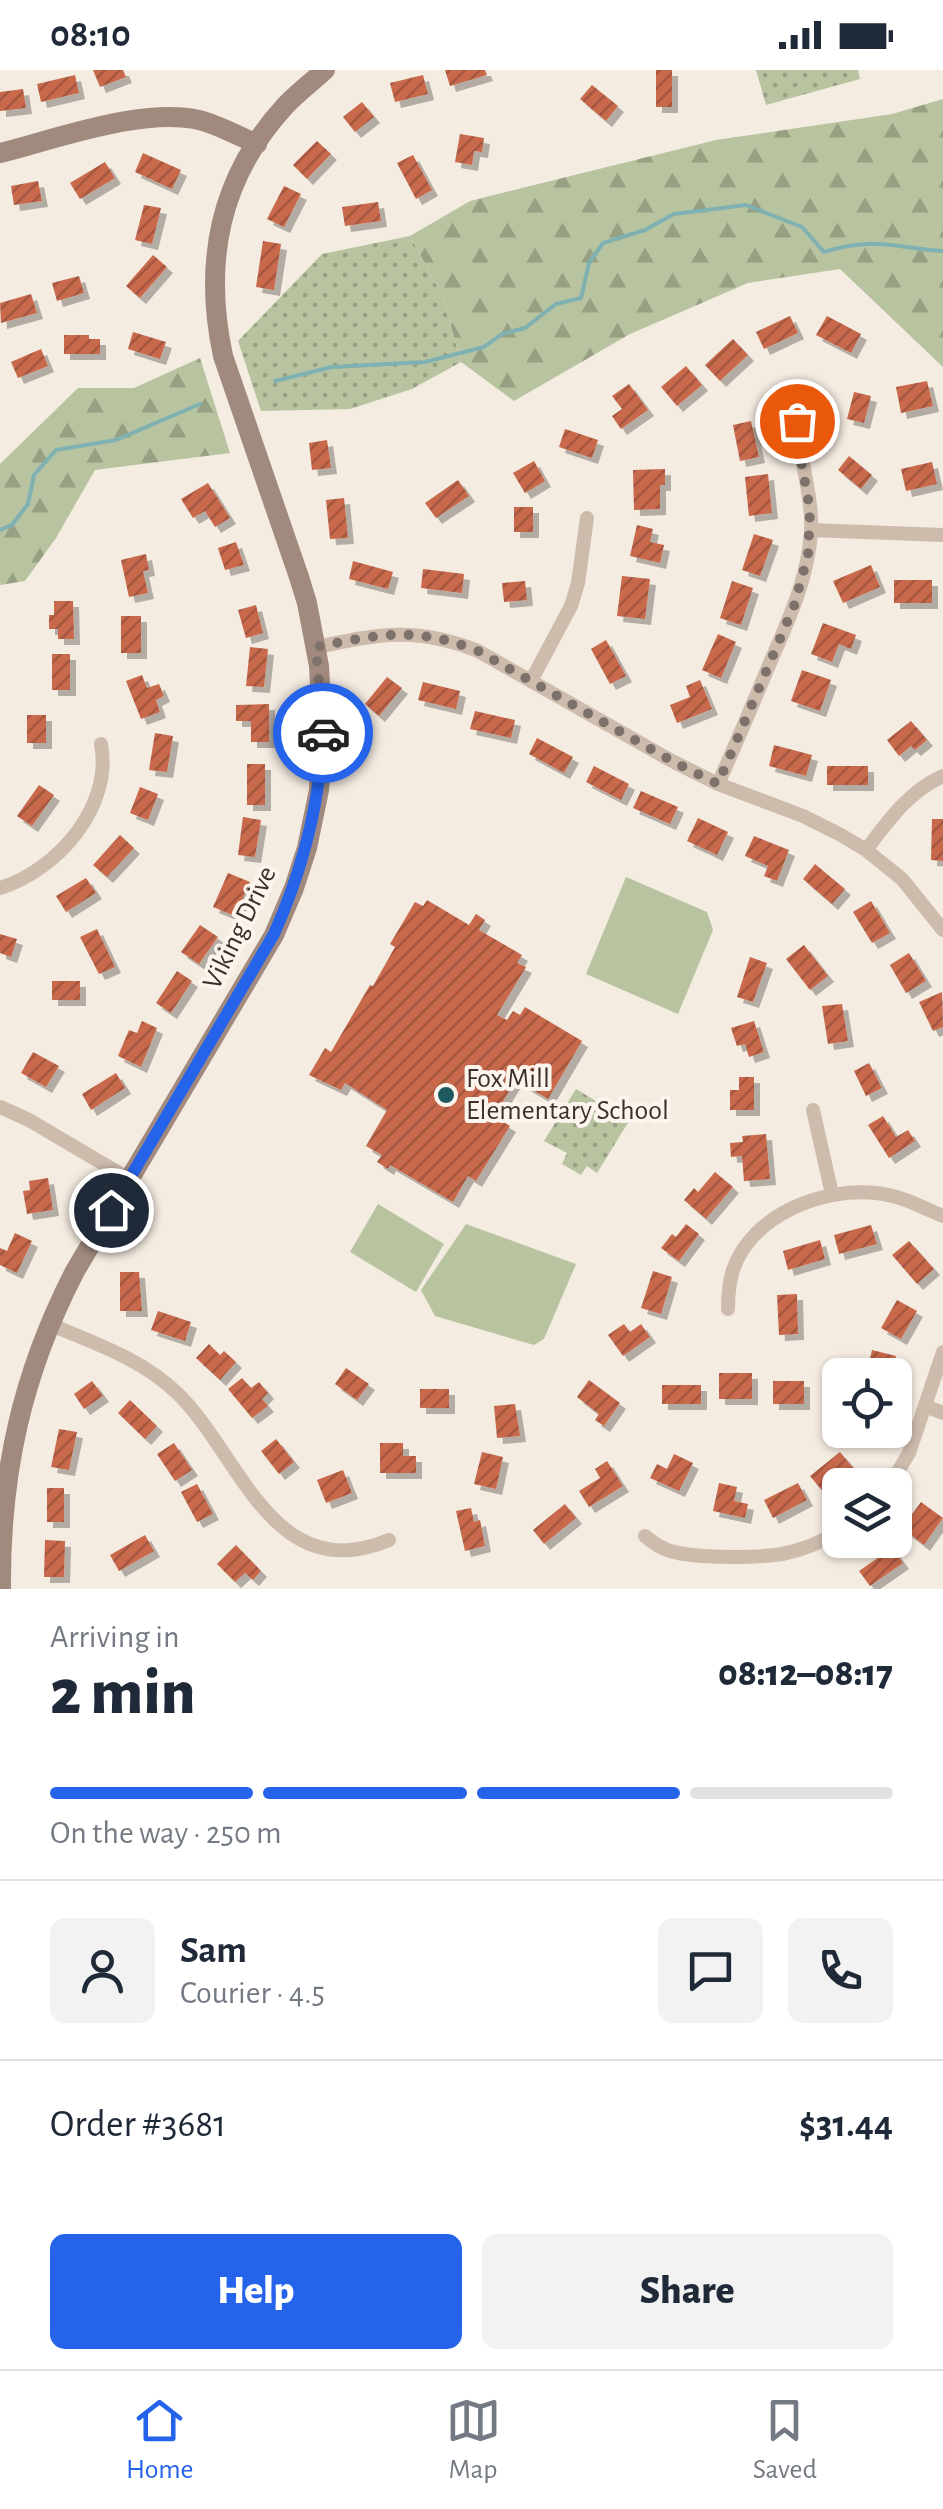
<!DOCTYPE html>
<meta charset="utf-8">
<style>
body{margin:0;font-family:"Alegreya Sans",sans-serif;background:#f2f2f3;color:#1f2937;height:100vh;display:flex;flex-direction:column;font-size:38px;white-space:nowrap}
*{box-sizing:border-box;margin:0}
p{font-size:32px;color:#747a83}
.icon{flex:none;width:55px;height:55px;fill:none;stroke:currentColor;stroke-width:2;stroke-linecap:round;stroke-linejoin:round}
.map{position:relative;height:1519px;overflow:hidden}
.details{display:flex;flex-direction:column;background:#fff;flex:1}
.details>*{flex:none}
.fabs{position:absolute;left:822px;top:1288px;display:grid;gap:20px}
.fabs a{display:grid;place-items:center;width:90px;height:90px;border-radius:15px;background:#fff;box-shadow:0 2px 8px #0004;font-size:50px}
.pin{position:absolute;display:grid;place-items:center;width:85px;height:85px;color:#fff;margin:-42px;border:5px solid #fff;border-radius:50%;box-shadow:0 2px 10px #0007}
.courier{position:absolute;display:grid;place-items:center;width:100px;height:100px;margin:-50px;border:8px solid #2563eb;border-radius:50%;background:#fff;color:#222;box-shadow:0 2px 12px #0007}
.headline em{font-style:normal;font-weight:800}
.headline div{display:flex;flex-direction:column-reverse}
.headline{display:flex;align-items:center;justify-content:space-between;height:170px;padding:0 50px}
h1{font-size:65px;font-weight:800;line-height:75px}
.bar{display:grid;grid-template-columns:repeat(4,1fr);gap:15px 10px;align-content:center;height:120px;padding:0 50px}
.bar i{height:12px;border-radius:8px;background:#e0e1e3}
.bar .on{background:#2563eb}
.bar p{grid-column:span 4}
.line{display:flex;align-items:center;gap:25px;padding:0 50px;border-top:2px solid #e0e1e3}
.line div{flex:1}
.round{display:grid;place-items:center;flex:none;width:105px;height:105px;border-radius:15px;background:#f2f2f3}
.cta{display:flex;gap:20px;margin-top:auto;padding:20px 50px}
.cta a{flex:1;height:115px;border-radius:15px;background:#2563eb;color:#fff;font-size:40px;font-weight:800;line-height:115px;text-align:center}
.cta a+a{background:#f2f2f3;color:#1f2937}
.status{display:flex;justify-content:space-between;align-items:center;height:70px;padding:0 50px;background:#fff;direction:ltr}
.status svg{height:28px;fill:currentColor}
.menu{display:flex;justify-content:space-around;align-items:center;height:140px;border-top:2px solid #e0e1e3;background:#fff;font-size:28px;color:#747a83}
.menu a{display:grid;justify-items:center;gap:5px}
.menu .on{color:#2563eb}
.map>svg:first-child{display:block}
.grass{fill:url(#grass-dots)}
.forest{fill:url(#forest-firs)}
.pitch{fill:#b8c4a0}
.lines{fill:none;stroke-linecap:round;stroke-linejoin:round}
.stream{stroke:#7fb0b2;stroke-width:4}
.building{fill:url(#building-hatch);filter:url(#shadow)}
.street{stroke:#cdbbac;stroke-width:14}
.secondary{stroke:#a18a7d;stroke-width:20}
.done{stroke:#7c716b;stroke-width:10;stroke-dasharray:0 18}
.route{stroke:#2563eb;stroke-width:12}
.poi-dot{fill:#1f5a5e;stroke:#fbf5ee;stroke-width:4}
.labels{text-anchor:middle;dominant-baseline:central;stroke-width:8;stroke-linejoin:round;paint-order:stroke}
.street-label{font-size:28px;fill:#3b302b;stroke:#fbf5ee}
.poi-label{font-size:28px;fill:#3b302b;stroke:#fbf5ee;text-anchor:start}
</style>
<div class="status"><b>08:10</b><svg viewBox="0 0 49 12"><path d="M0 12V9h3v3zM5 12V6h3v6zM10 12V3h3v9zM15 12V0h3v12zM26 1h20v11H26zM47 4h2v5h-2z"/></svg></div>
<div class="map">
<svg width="943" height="1519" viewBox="0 0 943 1519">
<defs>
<pattern id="grass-dots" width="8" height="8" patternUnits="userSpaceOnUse" patternTransform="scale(2.5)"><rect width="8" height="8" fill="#b8c4a0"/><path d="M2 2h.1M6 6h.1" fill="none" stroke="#97a083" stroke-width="1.8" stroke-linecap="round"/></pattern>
<pattern id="forest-firs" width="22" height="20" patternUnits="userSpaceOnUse" patternTransform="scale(2.5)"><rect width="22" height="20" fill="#b8c4a0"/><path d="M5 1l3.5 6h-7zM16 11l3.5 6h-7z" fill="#97a083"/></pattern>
<pattern id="building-hatch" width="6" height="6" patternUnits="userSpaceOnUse" patternTransform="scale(2.5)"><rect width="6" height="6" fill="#c8694b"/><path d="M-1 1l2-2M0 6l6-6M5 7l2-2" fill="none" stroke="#a4573f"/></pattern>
<filter id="shadow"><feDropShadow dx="6" dy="6" stdDeviation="0" flood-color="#0004"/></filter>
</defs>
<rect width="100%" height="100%" fill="#f4ebe1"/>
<g class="grass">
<path d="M756,0H858L860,9L766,35Z"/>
<path d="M410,166L442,225L461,292L412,319L350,339L261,341L238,271L322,184Z"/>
<path d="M576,1019L629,1051L597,1103L587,1096L581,1105L562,1094L567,1083L544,1071Z"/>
</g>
<g class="forest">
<path d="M943,29V297L840,199L748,213L630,264L514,331L461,292L442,225L410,166L470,131L716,70L892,44Z"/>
<path d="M200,288L230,383L95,400L56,468L25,511L0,515V394L78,318H134Z"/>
</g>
<g class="pitch">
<path d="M626,807L707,842L713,860L678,944L586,904Z"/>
<path d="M378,1134L444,1174L416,1222L350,1182Z"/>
<path d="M466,1154L576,1194L544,1269L534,1275L435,1246L421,1220Z"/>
</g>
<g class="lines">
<g class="stream">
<path d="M275,311L332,297L425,292L484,277L502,264L525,258L556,234L581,228L589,193L603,173L645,160L674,144L746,135L802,157L824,182C872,166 896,178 943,181"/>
<path d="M0,460L12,455L28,434L34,405L56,380L116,370L200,334"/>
</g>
</g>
<g class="building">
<path d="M93,0H123L126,7L100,17Z"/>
<path d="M445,0H485L487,5L450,16Z"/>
<rect x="656" y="0" width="16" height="37"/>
<path d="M75,5L79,23L41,32L37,14Z"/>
<path d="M423,5L428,24L395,32L390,13Z"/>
<path d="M592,15L618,36L606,51L580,29Z"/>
<path d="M23,19L26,38L0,41V22Z"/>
<path d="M362,32L374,47L355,62L343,47Z"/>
<path d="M460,64L484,68L482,82L474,81L472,95L455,92Z"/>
<path d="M317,71L331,84L307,109L293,95Z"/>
<path d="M143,83L181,100L172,119L135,102Z"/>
<path d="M413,85L432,120L416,129L397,93Z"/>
<path d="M105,92L115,108L80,129L70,113Z"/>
<path d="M38,111L42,131L14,135L11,116Z"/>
<path d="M284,116L301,124L284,157L267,149Z"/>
<path d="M378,132L381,151L345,156L342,137Z"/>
<path d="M144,135L161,138L152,174L135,170Z"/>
<path d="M263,171L281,174L274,220L256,217Z"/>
<path d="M153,185L167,197L140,228L126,216Z"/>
<path d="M79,206L84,223L57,231L52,213Z"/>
<path d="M31,224L37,243L1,253L0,233Z"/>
<path d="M790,246L798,263L764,279L756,262Z"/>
<path d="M827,246L861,264L851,283L816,265Z"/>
<path d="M133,262L166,272L160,289L128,279Z"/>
<path d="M64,265H89V269H100V284H64Z"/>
<path d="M733,269L748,285L720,311L705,295Z"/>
<path d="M41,279L48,296L18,308L11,292Z"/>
<path d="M686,296L702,315L677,336L661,317Z"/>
<path d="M927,311L933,336L901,343L896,317Z"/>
<path d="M629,314L648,340L621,359L612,346L622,339L612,326Z"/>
<path d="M854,322L871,326L864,353L847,349Z"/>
<path d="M751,351L759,387L740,391L733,355Z"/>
<path d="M565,359L598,370L592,388L559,377Z"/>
<path d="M327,370L331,398L312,400L309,373Z"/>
<path d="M849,386L872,405L861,419L838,400Z"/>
<path d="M534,391L545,411L525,423L513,403Z"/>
<path d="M932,392L937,414L906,421L901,399Z"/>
<path d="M665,399V415H660V439L634,440L633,400Z"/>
<path d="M768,404L772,443L749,446L745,407Z"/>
<path d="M458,410L469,426L436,448L425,433Z"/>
<path d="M208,413L230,448L215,457L205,441L193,448L181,429Z"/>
<path d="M344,428L348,468L330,469L326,430Z"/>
<rect x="514" y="437" width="19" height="25"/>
<path d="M637,455L653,459L650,472L664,475L660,493L630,486Z"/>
<path d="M754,464L773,470L760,506L742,500Z"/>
<path d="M236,472L244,495L225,500L218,478Z"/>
<path d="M146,484L149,500L143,501L148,523L129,527L121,490Z"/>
<path d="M353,491L393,502L388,519L349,509Z"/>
<path d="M871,495L880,517L843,533L833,511Z"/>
<path d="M423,499L464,504L462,523L421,518Z"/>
<path d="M622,506L650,509L645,549L617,546Z"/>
<rect x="894" y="510" width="38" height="23"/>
<path d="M525,511L527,530L504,532L502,513Z"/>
<path d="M732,511L753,518L741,555L720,548Z"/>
<path d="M54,531H73L74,569H58V559H49V545H54Z"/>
<path d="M256,535L263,563L246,568L238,540Z"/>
<rect x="121" y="546" width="20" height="37"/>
<path d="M823,553L856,565L851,579L839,574L832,592L811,584Z"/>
<path d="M718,564L736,572L721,608L702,600Z"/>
<path d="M606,570L626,606L610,614L591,579Z"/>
<path d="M250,577L268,579L264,617L246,616Z"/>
<rect x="52" y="584" width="18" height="36"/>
<path d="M802,600L831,610L820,641L791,631Z"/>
<path d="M142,605L147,618L159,614L164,626L156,630L160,642L141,649L126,611Z"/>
<path d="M387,607L402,618L379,646L365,634Z"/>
<path d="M700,610L712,639L677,653L670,635L690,627L686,616Z"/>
<path d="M423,612L460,621L456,639L418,630Z"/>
<path d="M269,634V672H251V651H236V635Z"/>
<path d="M475,641L515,650L511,668L470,659Z"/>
<rect x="27" y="645" width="19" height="28"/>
<path d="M911,651L927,670L915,680L911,676L899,686L887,670Z"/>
<path d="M155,663L173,666L167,702L149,700Z"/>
<path d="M537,668L573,687L564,703L529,684Z"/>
<path d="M774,675L812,685L806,706L769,696Z"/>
<rect x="247" y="694" width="18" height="41"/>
<path d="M594,696L629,714L621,730L586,712Z"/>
<rect x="827" y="696" width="41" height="19"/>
<path d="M39,715L54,725L32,756L17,746Z"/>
<path d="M140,717L158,724L148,750L130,743Z"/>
<path d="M641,721L678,737L670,754L633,738Z"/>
<path d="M243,747L261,750L255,787L238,785Z"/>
<path d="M698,748L728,762L717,785L687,771Z"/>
<path d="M932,749H943V791L931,790Z"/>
<path d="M120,765L134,778L107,807L93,795Z"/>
<path d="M754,766L789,780L777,811L764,806L768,796L745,786Z"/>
<path d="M815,794L845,819L832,834L803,809Z"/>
<path d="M228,803L250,812L235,846L213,837Z"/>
<path d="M86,808L96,823L66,842L56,826Z"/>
<path d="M427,830L469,855L476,844L485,850L479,860L522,885L517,893L526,897L497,945L507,950L513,941L520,945L525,937L582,971L548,1029L516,1010L494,1046L510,1056L476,1111L468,1106L453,1132L390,1095L388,1099L377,1092L382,1085L366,1076L387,1040L345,1013L341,1020L309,1005L325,978L331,982L370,915L373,916L395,877L390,874L415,832L423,836Z"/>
<path d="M871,831L890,863L872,873L853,842Z"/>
<path d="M200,855L218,867L199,894L181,882Z"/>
<path d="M97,859L115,897L99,904L80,867Z"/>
<path d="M0,864L17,869L11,887L0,883Z"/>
<path d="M804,875L828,906L810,920L786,889Z"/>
<path d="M909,883L926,911L906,923L890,895Z"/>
<path d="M750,887L767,893L753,932L737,927Z"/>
<path d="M177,901L192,911L171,943L156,933Z"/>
<rect x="52" y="911" width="28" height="19"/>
<path d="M942,922L943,957L933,961L919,932Z"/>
<path d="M842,934L848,971L828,974L822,936Z"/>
<path d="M142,951L157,958L141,997L118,986L129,960L137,963Z"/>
<path d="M754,951L764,982L749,987L745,974L737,976L731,958Z"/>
<path d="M33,982L59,996L46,1017L21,1003Z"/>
<path d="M869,993L882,1018L866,1026L854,1001Z"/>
<path d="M116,1003L125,1018L91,1040L82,1024Z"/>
<path d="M739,1007H754V1040H730V1020H739Z"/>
<path d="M883,1046L896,1067L908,1060L915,1071L889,1088L868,1055Z"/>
<path d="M766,1064L770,1109L744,1111L742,1086L731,1087L730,1073L743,1072L742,1066Z"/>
<path d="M715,1102L733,1117L706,1149L684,1130L694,1118L698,1122Z"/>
<path d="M48,1108L53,1140L27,1144L23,1121L30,1120L29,1111Z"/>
<path d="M686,1154L699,1164L679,1191L661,1178L672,1164L676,1167Z"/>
<path d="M871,1155L877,1174L839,1184L834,1165Z"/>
<path d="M15,1163L32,1171L17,1203L0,1195V1178L7,1181Z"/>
<path d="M820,1170L825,1189L788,1200L783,1181Z"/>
<path d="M909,1171L934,1199L917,1214L892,1185Z"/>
<path d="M653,1201L672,1207L661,1244L641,1238Z"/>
<path d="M120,1202H139L142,1241H120Z"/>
<path d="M797,1224L798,1264L779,1265L777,1225Z"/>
<path d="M897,1230L917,1241L901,1269L881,1258Z"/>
<path d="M158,1241L191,1252L185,1271L151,1260Z"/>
<path d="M624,1254L630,1262L641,1254L650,1267L623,1286L608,1265Z"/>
<path d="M209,1274L220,1285L224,1281L236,1292L220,1310L196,1288Z"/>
<path d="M872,1280L896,1286L892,1305L857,1304L860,1291L869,1293Z"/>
<path d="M346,1298L369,1314L357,1330L335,1314Z"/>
<rect x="719" y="1303" width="33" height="26"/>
<path d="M242,1308L251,1318L259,1312L268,1323L262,1329L268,1336L252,1348L228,1319Z"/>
<path d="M589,1310L620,1333L604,1356L595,1350L599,1344L577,1327Z"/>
<path d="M92,1311L103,1326L84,1339L74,1324Z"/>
<rect x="773" y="1311" width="31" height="23"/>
<rect x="662" y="1315" width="39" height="19"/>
<rect x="420" y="1319" width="29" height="19"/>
<path d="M130,1330L157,1356L145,1369L118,1343Z"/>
<path d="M515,1334L520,1366L497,1368L494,1336Z"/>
<path d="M59,1359L77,1362L69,1400L51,1397Z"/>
<path d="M276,1369L294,1392L279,1404L261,1381Z"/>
<path d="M174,1373L192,1400L175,1411L157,1384Z"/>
<path d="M380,1373H403V1386H416V1403H380Z"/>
<path d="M482,1382L503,1387L496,1419L474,1414Z"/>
<path d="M840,1382L854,1399L824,1423L810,1406Z"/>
<path d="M674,1384L693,1393L679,1421L650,1408L657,1394L667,1399Z"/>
<path d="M607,1391L623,1416L589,1437L579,1421L600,1408L595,1399Z"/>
<path d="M343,1400L352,1423L326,1433L317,1410Z"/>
<path d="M719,1413L737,1417L734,1431L748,1434L745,1448L713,1441Z"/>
<path d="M798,1413L807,1430L773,1448L764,1430Z"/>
<path d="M197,1414L213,1444L197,1452L181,1422Z"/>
<rect x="47" y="1418" width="17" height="34"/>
<path d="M921,1432L943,1448L924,1475L902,1458Z"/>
<path d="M565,1434L576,1448L544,1474L533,1460Z"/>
<path d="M471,1438L474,1452L480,1450L485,1476L465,1481L456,1441Z"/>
<path d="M145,1465L154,1481L119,1501L110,1485Z"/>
<path d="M45,1470L65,1471L64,1507H44Z"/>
<path d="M236,1475L261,1501L253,1510L245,1503L235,1512L217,1494Z"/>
<path d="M892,1478L903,1493L870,1516L859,1501Z"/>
</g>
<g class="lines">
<g class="street">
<path d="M811,460L943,465"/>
<path d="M317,577C379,564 416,556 478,581L672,691L718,714L803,746L841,765L866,780L902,809L943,860"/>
<path d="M531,611L571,536L578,513L587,448"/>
<path d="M718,714C736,674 753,633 770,593C788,551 808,509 811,462C813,417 794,380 799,333"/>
<path d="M866,780C888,751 909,721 943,706"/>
<path d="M0,818C58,800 113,736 101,674"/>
<path d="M0,1037L29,1050L129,1109"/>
<path d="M813,1040L832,1124"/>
<path d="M728,1239C728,1226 729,1213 733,1200C752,1145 822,1117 876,1123C900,1125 921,1137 943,1146"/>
<path d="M49,1254C94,1273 142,1289 177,1323C240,1383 272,1519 389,1470"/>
<path d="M925,1336L943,1343"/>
<path d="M890,1415L909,1383L943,1282"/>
<path d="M645,1466C651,1471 658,1476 665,1479C687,1489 757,1488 782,1484C803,1480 822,1472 840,1461"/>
</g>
<g class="secondary">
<path d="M0,83C56,69 143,37 199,50C219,55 238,66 257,74"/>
<path d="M1,1519C0,1403 22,1304 75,1201L274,865L294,818L307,778L319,720L323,666L319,596L307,533L299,507L223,286C203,192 219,108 285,36C297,23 312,12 325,0"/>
</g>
</g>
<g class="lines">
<path class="done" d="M323,663L316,577C380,564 416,556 478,581L672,691L718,714L794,536L808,485L810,440L797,368V351"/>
<path class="route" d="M111,1140L274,864C303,799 320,735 323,663"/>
</g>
<circle class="poi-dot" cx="446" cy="1025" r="10"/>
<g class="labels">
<g class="street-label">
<text transform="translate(240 858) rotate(-64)">Viking Drive</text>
</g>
<g class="poi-label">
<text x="466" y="1009">Fox Mill<tspan x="466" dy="32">Elementary School</tspan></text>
</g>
</g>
</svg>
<div class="fabs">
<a><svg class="icon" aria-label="locate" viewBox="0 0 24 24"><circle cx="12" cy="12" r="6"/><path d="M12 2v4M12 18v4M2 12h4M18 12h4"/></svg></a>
<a><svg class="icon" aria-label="layers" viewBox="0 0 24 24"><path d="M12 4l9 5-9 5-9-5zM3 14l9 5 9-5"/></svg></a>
</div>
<div class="pin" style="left:797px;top:351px;background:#ea580c"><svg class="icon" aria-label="bag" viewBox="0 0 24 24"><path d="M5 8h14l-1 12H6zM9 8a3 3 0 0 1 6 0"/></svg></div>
<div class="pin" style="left:111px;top:1140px;background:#1f2937"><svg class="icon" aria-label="home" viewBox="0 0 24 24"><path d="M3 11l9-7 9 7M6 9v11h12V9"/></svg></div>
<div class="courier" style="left:323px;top:663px"><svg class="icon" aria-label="car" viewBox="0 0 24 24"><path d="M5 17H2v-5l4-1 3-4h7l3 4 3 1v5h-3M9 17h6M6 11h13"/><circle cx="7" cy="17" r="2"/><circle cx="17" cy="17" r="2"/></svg></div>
</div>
<section class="details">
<div class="headline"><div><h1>2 min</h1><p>Arriving in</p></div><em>08:12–08:17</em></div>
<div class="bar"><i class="on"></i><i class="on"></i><i class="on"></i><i></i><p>On the way · 250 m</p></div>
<div class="line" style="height:180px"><a class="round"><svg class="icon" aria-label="person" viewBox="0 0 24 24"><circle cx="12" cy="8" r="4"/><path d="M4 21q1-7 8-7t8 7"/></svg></a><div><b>Sam</b><p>Courier · 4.5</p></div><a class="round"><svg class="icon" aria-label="chat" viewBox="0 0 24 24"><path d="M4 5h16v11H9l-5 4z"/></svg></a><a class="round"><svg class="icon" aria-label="phone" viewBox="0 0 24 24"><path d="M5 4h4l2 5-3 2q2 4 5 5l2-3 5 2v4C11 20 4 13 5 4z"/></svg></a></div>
<div class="line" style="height:130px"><div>Order #3681</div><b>$31.44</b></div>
<div class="cta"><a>Help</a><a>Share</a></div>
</section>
<nav class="menu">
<a class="on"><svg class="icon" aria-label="home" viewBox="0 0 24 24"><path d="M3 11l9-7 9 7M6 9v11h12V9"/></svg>Home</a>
<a><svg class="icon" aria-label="map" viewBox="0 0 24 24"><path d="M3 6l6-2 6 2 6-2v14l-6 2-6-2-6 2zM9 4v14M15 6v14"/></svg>Map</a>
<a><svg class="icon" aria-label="saved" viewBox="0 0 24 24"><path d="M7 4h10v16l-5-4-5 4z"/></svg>Saved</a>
</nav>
